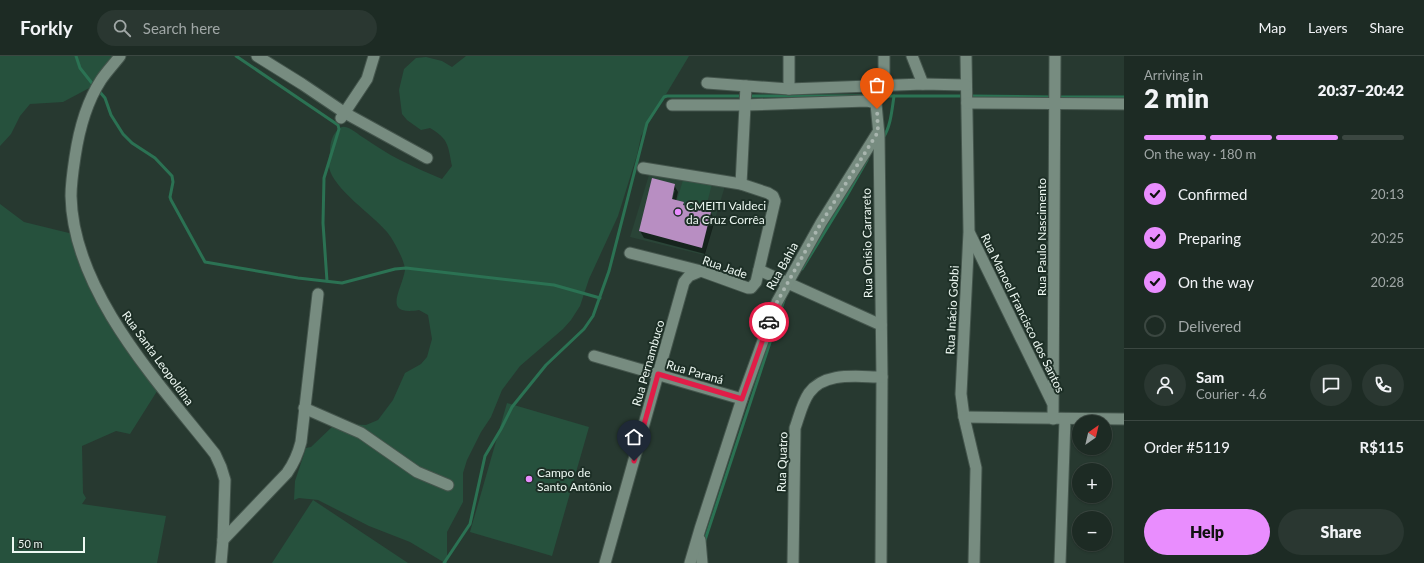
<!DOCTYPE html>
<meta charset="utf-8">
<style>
body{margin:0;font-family:Lato,sans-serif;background:#2a3731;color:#f1f3f6;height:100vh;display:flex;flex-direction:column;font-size:15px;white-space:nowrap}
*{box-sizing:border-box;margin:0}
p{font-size:13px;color:#a0a7a6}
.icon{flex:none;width:22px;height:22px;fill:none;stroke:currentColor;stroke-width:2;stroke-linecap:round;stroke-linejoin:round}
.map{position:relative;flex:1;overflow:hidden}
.sheet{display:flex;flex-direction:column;background:#1d2b24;width:300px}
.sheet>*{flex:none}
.needle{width:26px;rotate:34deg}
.buttons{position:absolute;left:1072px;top:359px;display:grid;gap:8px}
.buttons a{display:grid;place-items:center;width:40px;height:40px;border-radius:50%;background:#1d2b24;box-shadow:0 1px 3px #0004,0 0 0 1px #3b4741;font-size:20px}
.scale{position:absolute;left:12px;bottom:10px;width:73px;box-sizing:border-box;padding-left:4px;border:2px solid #edf8f2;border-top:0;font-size:11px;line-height:14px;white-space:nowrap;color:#edf8f2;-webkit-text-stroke:3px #1d2f26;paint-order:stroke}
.pin{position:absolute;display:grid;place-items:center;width:34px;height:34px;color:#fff;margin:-41px -17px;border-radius:50% 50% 50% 0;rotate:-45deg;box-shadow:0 0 4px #0007}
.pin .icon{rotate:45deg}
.courier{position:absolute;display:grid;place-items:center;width:40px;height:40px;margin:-20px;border:3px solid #e11d48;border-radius:50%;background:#fff;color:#222;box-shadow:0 1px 5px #0007}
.overview em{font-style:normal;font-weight:800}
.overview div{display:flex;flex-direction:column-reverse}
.overview{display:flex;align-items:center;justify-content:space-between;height:68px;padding:0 20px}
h1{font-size:26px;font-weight:800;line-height:30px}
.bar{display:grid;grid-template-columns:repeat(4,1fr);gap:6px 4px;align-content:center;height:48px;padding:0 20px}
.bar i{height:5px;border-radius:3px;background:#3b4741}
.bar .selected{background:#e98dfe}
.bar p{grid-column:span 4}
.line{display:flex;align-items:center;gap:10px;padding:0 20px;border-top:1px solid #3b4741}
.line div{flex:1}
.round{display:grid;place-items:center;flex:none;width:42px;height:42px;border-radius:21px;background:#2a3731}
ol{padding:0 20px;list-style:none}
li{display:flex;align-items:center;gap:12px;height:44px}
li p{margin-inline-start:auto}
li .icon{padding:4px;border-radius:50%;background:#e98dfe;color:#111;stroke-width:4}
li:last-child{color:#a0a7a6}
li i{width:22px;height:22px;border:2px solid #3b4741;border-radius:50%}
.action{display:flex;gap:8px;margin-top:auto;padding:8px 20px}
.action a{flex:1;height:46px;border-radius:24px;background:#e98dfe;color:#111;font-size:16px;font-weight:800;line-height:46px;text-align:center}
.action a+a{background:#2a3731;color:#f1f3f6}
header{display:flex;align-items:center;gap:24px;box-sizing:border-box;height:56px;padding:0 20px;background:#1d2b24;border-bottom:1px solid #3b4741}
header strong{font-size:19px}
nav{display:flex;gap:22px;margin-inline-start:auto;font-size:14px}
.search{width:280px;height:36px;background:#2a3731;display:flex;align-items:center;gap:10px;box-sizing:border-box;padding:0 14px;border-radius:22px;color:#a0a7a6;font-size:15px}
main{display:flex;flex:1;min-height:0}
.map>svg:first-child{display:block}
.built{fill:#2a4437}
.green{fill:#26513d}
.shadow{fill:#0007;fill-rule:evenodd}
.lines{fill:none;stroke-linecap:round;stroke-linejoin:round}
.stream{stroke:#2b7253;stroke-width:3}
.building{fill:#b88ec2}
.street-casing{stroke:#44554c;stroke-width:13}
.street{stroke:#778c80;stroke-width:11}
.done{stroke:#a8b5ae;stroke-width:4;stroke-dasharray:0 7.2}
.route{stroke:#e11d48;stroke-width:5}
.poi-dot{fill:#e98dfe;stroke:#1d2f26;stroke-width:1.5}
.labels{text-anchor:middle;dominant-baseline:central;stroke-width:4;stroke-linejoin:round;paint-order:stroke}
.poi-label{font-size:12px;fill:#edf8f2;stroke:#1d2f26;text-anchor:start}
.street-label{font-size:12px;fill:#edf8f2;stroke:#1d2f26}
</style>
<header>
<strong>Forkly</strong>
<div class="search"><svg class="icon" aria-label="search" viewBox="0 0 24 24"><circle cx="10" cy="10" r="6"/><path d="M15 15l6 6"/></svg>Search here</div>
<nav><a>Map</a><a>Layers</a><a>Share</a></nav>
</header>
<main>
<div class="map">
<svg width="1124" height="507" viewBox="0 0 1124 507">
<rect width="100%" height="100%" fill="#273930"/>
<path class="built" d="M649,119L725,130L704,199L630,181Z"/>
<g class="green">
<path d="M0,0H118L93,30L63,46L30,48L20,60L11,78L0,90Z"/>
<path d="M466,0H689L641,80L637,99L618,160L589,223L580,250L571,264L563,273L520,310L502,334L491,361L481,376L467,404L463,417V446L447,476V507H445L410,486L369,470L318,444L299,442L294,444L295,425L306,392L311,391L333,370L344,368L366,369L378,364L393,344L405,317L421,308L427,301L432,283L428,259L419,254C381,260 402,234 405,214C405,205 393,183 387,176C373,159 333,133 329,111C328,107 329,101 330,96C330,87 332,78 340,72C347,67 358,79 364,82C376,90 388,98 400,104C414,111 428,117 442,123L452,110C448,90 449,83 430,72L421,74L407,64L402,58L399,34L404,13L416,2L426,1L442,5L452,11Z"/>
<path d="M683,124L712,128L705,155L683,149L684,146L677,144Z"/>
<path d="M0,148L24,166L73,178L81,204L159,332L130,378L116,375L82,390L83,437L86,442L82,448L166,460L157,507H0Z"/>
<path d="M507,347L589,371L552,500L470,476Z"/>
<path d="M313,444L408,507H272Z"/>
</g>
<path class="shadow" d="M674,129L678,136L676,145L683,147L685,151L711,157L715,164L705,198L644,182L640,175ZM673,134H675L671,148Z"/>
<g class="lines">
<g class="stream">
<path d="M76,0L80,12L95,31"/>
<path d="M236,0L338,69L339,73L324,122L323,167L327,225"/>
<path d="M99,35L105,42L111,59L123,78L132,87L155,102L172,120L173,126L170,141L171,144L205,206L298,222L342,227L395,213L406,212L554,229L600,242"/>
<path d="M748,40H964"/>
<path d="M970,40L1052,41"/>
<path d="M1058,41H1124"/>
<path d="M883,82C891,70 892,53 894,40"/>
<path d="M802,213L846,141L867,104"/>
<path d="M704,487L784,244"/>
<path d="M444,507L470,468L485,400L501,373L512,351L546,309L584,273L593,260L609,215L647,67L664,41L667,40H742"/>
</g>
</g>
<path class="building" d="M652,122L675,128L672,143L684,146L683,149L711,156L702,192L639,175Z"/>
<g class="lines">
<g class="street-casing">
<g id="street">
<path d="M120,0C114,8 107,15 101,24C86,47 79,74 75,101C73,114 71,127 71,140C73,236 159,327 215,398L221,411L225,424L223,484L221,507"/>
<path d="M257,0L302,28L345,57L427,102"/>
<path d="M789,0V33"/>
<path d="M912,0L923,28"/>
<path d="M966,0L969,176L961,338L964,361L976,412L974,507"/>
<path d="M707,27L789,33L923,28L966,29"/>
<path d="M884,30V0"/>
<path d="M967,47L1124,48"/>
<path d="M672,49H745L867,45L872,46L876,48L879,79L882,321L881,507"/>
<path d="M341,62L367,23L374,0"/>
<path d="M741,128L746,30"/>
<path d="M970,178L1052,346"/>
<path d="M630,197L701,215L748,232H751L756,226L775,145L773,140L768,137L741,128L643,112"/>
<path d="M759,214L881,269"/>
<path d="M594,300L742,343"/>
<path d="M304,352L361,377L417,416L448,429"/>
<path d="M964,361L1124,363"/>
<path d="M1053,363L1055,0"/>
<path d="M223,484L287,417C294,407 298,398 301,386L318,238"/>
<path d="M700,484L702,507"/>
<path d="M605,507L684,226L689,220L701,215"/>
<path d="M690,507L700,473L742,343L777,246L821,167L878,76"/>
<path d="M793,507L795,372C799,361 802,347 809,337C825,315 858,321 882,321"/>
<path d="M1060,507L1065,363"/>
</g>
</g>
<use href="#street" class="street"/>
</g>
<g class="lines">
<path class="done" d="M769,266L777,246L821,167L878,76L877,53"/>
<path class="route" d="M634,405L658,318L742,343L769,266"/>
</g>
<g class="poi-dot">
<circle cx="678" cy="156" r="4"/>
<circle cx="529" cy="423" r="4"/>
</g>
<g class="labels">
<g class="poi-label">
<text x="686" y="149">CMEITI Valdeci<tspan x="686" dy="14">da Cruz Corrêa</tspan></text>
<text x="537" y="416">Campo de<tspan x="537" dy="14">Santo Antônio</tspan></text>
</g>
<g class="street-label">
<text transform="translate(1041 181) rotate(-90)">Rua Paulo Nascimento</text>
<text transform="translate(867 187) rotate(-91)">Rua Onísio Carrareto</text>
<text transform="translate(782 210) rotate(-61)">Rua Bahia</text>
<text transform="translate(725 211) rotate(19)">Rua Jade</text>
<text transform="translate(952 254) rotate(-87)">Rua Inácio Gobbi</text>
<text transform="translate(1023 257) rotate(64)">Rua Manoel Francisco dos Santos</text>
<text transform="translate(158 302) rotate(54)">Rua Santa Leopoldina</text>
<text transform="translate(648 307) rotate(-74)">Rua Pernambuco</text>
<text transform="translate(695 316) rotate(16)">Rua Paraná</text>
<text transform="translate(782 406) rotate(-88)">Rua Quatro</text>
</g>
</g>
</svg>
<div class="buttons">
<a><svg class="needle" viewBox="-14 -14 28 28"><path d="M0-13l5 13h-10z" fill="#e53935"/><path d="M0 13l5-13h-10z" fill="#a0a7a6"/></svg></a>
<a>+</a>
<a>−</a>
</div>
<div class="scale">50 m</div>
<div class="pin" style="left:877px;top:53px;background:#ea580c"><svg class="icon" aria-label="bag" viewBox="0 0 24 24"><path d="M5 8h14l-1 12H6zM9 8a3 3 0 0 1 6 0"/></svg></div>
<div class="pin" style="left:634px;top:405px;background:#1f2937"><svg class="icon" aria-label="home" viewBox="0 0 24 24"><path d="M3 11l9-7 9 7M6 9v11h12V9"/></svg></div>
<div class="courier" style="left:769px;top:266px"><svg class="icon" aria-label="car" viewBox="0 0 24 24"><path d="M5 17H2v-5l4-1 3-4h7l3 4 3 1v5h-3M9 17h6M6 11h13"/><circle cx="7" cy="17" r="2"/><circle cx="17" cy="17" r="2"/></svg></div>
</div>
<section class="sheet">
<div class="overview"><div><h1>2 min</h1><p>Arriving in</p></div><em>20:37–20:42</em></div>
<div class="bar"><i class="selected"></i><i class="selected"></i><i class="selected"></i><i></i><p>On the way · 180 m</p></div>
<ol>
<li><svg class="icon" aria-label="check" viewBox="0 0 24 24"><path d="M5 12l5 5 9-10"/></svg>Confirmed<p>20:13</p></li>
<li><svg class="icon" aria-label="check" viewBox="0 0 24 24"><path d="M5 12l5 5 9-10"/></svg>Preparing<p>20:25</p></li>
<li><svg class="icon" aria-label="check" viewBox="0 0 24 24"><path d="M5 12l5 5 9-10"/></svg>On the way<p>20:28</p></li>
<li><i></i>Delivered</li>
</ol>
<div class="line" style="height:72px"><a class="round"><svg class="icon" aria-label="person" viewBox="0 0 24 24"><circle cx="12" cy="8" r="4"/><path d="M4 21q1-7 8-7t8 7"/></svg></a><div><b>Sam</b><p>Courier · 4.6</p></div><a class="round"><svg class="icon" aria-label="chat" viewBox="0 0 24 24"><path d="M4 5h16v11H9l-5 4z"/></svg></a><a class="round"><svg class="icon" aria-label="phone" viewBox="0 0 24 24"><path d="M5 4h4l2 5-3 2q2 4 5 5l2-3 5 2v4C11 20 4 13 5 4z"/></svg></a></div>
<div class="line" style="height:52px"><div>Order #5119</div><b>R$115</b></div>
<div class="action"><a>Help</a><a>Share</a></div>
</section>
</main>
